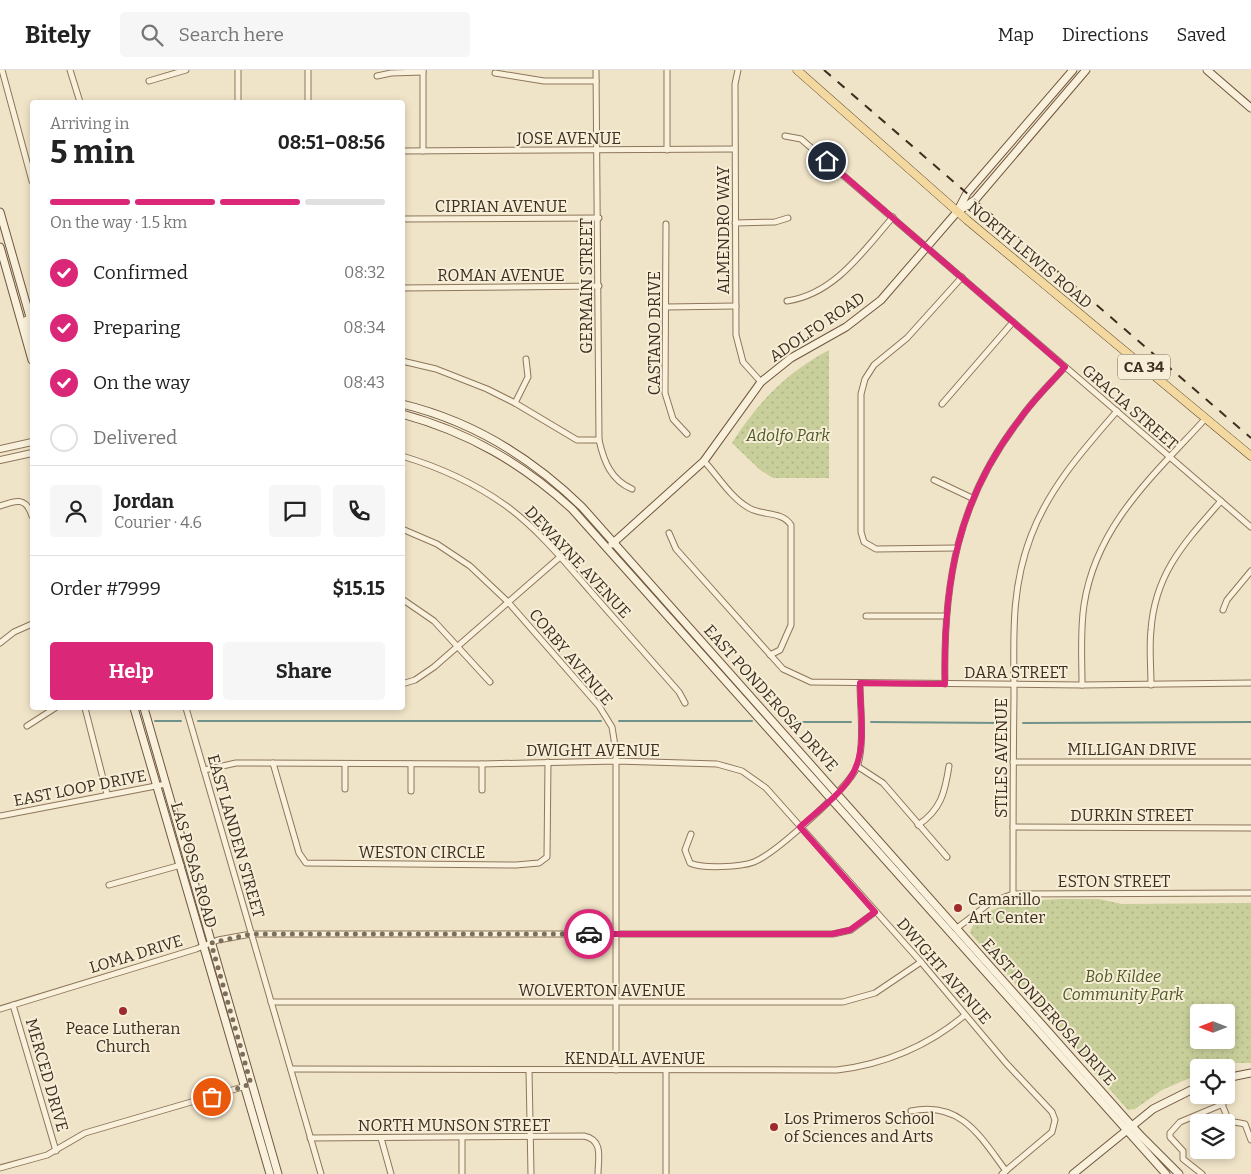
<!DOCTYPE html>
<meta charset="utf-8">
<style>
body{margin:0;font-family:Bitter,serif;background:#f6f6f6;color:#222;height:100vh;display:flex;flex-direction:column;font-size:19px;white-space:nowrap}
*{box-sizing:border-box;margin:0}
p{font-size:16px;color:#767676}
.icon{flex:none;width:28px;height:28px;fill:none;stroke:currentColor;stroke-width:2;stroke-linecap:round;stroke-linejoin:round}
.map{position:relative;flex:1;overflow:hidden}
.drawer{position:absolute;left:30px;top:30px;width:375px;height:610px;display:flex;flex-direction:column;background:#fff;border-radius:5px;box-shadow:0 2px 8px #0003}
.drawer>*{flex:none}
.needle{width:32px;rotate:270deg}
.tools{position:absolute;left:1190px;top:934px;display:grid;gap:10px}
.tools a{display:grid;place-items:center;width:45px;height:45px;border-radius:5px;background:#fff;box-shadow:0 2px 8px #0003;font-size:25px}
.pin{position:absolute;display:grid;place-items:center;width:42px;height:42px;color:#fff;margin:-21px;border:2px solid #fff;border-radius:50%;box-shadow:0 1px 5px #0007}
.courier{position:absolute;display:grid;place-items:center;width:50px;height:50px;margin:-25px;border:4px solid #db2777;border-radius:50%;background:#fff;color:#222;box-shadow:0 1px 6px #0007}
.summary em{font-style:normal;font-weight:700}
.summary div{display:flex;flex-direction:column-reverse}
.summary{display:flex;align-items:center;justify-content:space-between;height:85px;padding:0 20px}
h1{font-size:32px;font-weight:700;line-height:38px}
.bar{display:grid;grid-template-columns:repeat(4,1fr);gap:8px 5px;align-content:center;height:60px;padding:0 20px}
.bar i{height:6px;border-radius:4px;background:#e0e0e0}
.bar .active{background:#db2777}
.bar p{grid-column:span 4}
.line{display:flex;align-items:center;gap:12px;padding:0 20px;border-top:1px solid #e0e0e0}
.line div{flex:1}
.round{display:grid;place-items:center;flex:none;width:52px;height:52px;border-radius:5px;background:#f6f6f6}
ol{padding:0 20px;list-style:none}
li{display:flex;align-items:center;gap:15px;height:55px}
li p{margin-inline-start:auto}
li .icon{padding:5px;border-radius:50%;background:#db2777;color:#fff;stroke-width:4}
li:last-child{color:#767676}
li i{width:28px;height:28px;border:2px solid #e0e0e0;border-radius:50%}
.primary-button{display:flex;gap:10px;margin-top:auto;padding:10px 20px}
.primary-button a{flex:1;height:58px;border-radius:5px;background:#db2777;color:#fff;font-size:20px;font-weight:700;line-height:58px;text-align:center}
.primary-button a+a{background:#f6f6f6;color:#222}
header{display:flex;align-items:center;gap:30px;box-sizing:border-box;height:70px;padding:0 25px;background:#fff;border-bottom:1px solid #e0e0e0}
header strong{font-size:24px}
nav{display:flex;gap:28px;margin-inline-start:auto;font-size:18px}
.search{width:350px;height:45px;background:#f6f6f6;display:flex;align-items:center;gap:12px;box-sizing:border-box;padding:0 18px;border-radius:5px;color:#767676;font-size:19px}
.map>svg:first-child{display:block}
.park{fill:url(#park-dots);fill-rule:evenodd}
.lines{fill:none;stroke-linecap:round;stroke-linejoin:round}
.stream{stroke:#6f938a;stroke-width:2}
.minor-casing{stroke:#8d765c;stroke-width:7}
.tertiary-casing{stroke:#8d765c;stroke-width:8}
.secondary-casing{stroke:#6f573f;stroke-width:9}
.primary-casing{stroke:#5b4430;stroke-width:9}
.minor{stroke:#faf1dc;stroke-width:5}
.tertiary{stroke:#faf1dc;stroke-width:6}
.secondary{stroke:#faf1dc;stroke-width:7}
.primary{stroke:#f3d9a0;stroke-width:8}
.rail{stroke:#3d2e20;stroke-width:2;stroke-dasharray:9 9;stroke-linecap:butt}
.done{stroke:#7c6e5b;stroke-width:5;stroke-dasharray:0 9}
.route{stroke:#db2777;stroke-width:6}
.poi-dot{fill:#9e2a2b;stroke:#f7eed8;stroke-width:2}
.labels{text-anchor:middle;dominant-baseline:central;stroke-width:4;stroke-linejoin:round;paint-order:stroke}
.shield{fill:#f7eed8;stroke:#756857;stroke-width:1}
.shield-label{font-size:15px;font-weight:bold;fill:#3d2e20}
.street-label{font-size:16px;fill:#3d2e20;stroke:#f7eed8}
.park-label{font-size:16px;font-style:italic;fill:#4d5a26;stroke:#f7eed8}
.poi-label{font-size:16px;fill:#3d2e20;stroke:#f7eed8;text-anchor:start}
</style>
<header>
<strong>Bitely</strong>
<div class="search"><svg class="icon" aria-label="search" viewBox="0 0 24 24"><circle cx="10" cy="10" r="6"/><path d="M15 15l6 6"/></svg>Search here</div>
<nav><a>Map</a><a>Directions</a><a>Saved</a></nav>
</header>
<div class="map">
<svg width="1251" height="1104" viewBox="0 0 1251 1104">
<defs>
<pattern id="park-dots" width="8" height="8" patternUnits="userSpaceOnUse" patternTransform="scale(1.25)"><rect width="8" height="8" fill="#c9cf9b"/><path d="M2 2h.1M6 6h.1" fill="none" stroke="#aeb285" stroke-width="1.8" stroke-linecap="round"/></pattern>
</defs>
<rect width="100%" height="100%" fill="#f0e4c8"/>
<g class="park">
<path d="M829,280V408H773L760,400L732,373C758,332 786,303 829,280Z"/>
<path d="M1099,829L1122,834L1251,833V993H1231L1230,996L1199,998V1004L1162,1020L1135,1039L1128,1040L970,863C980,823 1068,830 1099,829ZM1226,942V970H1199V942Z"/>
</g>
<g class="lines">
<g class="stream">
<path d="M155,651H181"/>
<path d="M198,651H601"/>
<path d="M619,651H752"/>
<path d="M785,652H851"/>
<path d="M871,652L1004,653"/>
<path d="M1023,653L1251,652"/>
</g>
<g class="minor-casing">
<g id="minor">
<path d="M2,0L32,111"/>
<path d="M70,0L80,32"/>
<path d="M238,0V32"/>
<path d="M308,0V32"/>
<path d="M596,0L599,370C604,392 611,410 632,419"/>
<path d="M667,0V80"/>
<path d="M738,0L735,14L736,265L743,292L761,312"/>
<path d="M495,3L544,11H596"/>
<path d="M377,6L391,3L423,2"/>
<path d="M149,11L186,0"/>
<path d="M785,66L801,69L1251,457"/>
<path d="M402,81L735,79"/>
<path d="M423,81V0"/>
<path d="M402,149L599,148"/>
<path d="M735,153L775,152L788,148"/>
<path d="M666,154L665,323L673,349L687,364"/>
<path d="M402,218L599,216"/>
<path d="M787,231C835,224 863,181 893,147"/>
<path d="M666,237L736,236"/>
<path d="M402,291L436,299L487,319L515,333L577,370H599"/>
<path d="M515,333L528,307L526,289"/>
<path d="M942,334L1013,252"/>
<path d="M402,386C439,397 474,413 505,435C538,459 564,491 591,522C620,555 650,589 679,622L685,633"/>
<path d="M704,391C718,406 731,428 749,438C763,446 782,441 791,455V555L780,580L770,585"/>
<path d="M934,410L972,428"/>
<path d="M0,436C17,430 26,427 32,446"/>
<path d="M402,459L437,474L470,496L508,532L599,636L612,657L616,682V1000"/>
<path d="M669,463L676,479L783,599L811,612L1082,615L1251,613"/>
<path d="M956,478L876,479L864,472L861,462V324L865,309L874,295L907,268L962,207"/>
<path d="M402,529L434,551L490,612"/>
<path d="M1223,540L1227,530L1251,501"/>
<path d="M866,546H945"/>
<path d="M0,573L14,562L32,554"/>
<path d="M402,614L415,610L434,597L560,487"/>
<path d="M945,614C943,514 957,430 1020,349C1033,330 1050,314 1065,297"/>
<path d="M1082,615C1082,588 1080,561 1084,535C1096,455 1154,405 1206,348"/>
<path d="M1151,615C1151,597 1149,578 1151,560C1155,503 1185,472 1221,431"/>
<path d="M85,638L107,724"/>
<path d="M186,638L321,1104"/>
<path d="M27,656L55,638"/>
<path d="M1013,692H1251"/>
<path d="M273,693L299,783L306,793L516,795L539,793L547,787L548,692"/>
<path d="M482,694V720"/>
<path d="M857,696L883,713L947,787"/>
<path d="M204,700L236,693L482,694L616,691L717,694L742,701L766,718L921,892L1006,993L1052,1042L1055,1050L1052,1062L1002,1104"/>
<path d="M345,719V694"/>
<path d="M411,721V694"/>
<path d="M0,746L166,714"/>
<path d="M918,755C941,740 945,722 949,696"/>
<path d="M1013,757L1251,758"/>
<path d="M691,764L685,780L690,793C702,799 741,797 754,792C776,783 848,718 857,697C865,676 860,636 860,613"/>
<path d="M109,815L181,795"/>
<path d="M1013,824C1013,759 1013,693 1014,627C1014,569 1010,521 1031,466C1049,418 1083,380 1117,341"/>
<path d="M957,858L991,832L1013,824L1251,823"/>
<path d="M271,932H843L875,923L921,892"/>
<path d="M13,935L56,1081"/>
<path d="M0,939L196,879L218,870L251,864H833L851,860L875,842"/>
<path d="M291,999L837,1000C886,994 928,976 965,945"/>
<path d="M529,1000L531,1104"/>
<path d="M666,1000V1104"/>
<path d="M1218,1025L1229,1051L1245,1054L1251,1070"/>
<path d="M911,1041C961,1031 980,1066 1006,1101"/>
<path d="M310,1068L584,1066C604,1070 598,1089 598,1104"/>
<path d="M381,1068L391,1104"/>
<path d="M462,1068V1104"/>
<path d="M0,1098L47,1085L85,1063L246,1016"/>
<path d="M1202,1104L1183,1089V1081L1170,1067V1063L1180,1052L1223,1034"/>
</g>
</g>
<g class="tertiary-casing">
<g id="tertiary">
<path d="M0,379L32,372"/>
<path d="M0,390L32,383"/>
</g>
</g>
<g class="secondary-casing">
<g id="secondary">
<path d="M1207,0L1251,38"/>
<path d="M960,140L975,130L1086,0"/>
<path d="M0,142L32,254"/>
<path d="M0,177L32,290"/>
<path d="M27,250L32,269"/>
<path d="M402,334C472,351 531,387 582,437L1140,1065L1179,1104"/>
<path d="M402,344C468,362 522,393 572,439L1166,1104"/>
<path d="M612,474L704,391L761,312L791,288L846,257L881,230L957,142L967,123L1073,0"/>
<path d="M134,638L270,1104"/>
<path d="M144,638L278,1104"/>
<path d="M1226,1008L1251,1003"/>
<path d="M1073,1104L1153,1039L1199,1016"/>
</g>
</g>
<g class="primary-casing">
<path id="primary" d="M797,0L967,150L1251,386"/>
</g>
<use href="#minor" class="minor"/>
<use href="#tertiary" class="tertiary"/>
<use href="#secondary" class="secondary"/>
<use href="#primary" class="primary"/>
<path class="rail" d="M824,0L1251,368"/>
</g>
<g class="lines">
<path class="done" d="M212,1027L251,1014L211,873L251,864H589"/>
<path class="route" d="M589,864H832L850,860L875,842L800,757C816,742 838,727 850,708C868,683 860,642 860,613L945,614C943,514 957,430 1020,349C1033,330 1050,314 1065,297L827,91"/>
</g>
<g class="poi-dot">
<circle cx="958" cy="838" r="5"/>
<circle cx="123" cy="941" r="5"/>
<circle cx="774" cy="1057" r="5"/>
</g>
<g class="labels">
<rect class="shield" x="1118" y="284.5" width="52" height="25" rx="4"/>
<g class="shield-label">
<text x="1144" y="297">CA 34</text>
</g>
<g class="street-label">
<text x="569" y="68">JOSE AVENUE</text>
<text x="501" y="136">CIPRIAN AVENUE</text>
<text transform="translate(723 160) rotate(-90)">ALMENDRO WAY</text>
<text transform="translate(1030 185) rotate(40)">NORTH LEWIS ROAD</text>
<text x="501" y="205">ROMAN AVENUE</text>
<text transform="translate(586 216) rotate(-90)">GERMAIN STREET</text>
<text transform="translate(817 257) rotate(-34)">ADOLFO ROAD</text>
<text transform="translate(654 263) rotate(-90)">CASTANO DRIVE</text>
<text transform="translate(1130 337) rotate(41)">GRACIA STREET</text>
<text transform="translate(578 492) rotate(47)">DEWAYNE AVENUE</text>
<text transform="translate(571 587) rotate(50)">CORBY AVENUE</text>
<text x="1016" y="602">DARA STREET</text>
<text transform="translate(771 628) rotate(48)">EAST PONDEROSA DRIVE</text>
<text x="1132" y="679">MILLIGAN DRIVE</text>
<text x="593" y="680">DWIGHT AVENUE</text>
<text transform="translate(1001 688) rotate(-90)">STILES AVENUE</text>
<text transform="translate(80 718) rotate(-11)">EAST LOOP DRIVE</text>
<text x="1132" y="745">DURKIN STREET</text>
<text transform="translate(236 766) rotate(74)">EAST LANDEN STREET</text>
<text x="422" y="782">WESTON CIRCLE</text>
<text transform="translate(194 795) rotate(74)">LAS POSAS ROAD</text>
<text x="1114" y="811">ESTON STREET</text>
<text transform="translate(136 884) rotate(-17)">LOMA DRIVE</text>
<text transform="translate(944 901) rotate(49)">DWIGHT AVENUE</text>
<text x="602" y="920">WOLVERTON AVENUE</text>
<text transform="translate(1049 942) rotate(48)">EAST PONDEROSA DRIVE</text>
<text x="635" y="988">KENDALL AVENUE</text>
<text transform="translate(47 1005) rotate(74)">MERCED DRIVE</text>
<text x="454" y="1055">NORTH MUNSON STREET</text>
</g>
<g class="park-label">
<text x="788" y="365">Adolfo Park</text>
<text x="1123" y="906">Bob Kildee<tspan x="1123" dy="18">Community Park</tspan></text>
</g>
<g class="poi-label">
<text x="968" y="829">Camarillo<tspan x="968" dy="18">Art Center</tspan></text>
<text x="123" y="958" text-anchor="middle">Peace Lutheran<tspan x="123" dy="18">Church</tspan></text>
<text x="784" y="1048">Los Primeros School<tspan x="784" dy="18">of Sciences and Arts</tspan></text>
</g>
</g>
</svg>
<div class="tools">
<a><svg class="needle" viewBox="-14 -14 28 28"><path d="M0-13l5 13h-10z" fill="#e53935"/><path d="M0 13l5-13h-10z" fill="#767676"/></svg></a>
<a><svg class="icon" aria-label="locate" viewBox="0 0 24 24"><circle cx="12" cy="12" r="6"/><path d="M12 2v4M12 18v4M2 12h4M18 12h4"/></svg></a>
<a><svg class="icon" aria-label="layers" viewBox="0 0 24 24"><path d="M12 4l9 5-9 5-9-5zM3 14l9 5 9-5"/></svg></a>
</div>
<div class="pin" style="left:212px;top:1027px;background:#ea580c"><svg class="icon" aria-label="bag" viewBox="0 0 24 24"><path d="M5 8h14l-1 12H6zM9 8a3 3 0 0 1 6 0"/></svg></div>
<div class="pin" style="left:827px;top:91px;background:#1f2937"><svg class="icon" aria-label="home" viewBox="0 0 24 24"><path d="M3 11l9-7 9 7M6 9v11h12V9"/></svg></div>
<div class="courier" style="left:589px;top:864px"><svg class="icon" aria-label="car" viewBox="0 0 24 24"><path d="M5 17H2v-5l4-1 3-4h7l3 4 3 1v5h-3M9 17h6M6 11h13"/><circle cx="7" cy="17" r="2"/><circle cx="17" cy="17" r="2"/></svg></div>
<section class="drawer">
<div class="summary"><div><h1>5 min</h1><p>Arriving in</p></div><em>08:51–08:56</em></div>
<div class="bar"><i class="active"></i><i class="active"></i><i class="active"></i><i></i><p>On the way · 1.5 km</p></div>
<ol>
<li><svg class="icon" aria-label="check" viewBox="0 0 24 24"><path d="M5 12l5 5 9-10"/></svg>Confirmed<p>08:32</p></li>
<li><svg class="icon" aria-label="check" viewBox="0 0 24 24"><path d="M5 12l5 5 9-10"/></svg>Preparing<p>08:34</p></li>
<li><svg class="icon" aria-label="check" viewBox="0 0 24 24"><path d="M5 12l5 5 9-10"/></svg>On the way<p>08:43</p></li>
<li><i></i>Delivered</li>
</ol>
<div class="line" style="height:90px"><a class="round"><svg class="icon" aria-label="person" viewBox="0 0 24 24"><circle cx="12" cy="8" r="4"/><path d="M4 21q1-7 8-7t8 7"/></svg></a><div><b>Jordan</b><p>Courier · 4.6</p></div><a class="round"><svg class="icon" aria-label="chat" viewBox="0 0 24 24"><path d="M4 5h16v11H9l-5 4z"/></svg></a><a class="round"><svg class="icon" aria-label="phone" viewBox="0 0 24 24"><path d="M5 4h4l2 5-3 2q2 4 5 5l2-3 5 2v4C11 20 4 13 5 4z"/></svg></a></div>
<div class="line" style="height:65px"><div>Order #7999</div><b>$15.15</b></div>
<div class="primary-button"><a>Help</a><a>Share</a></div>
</section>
</div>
